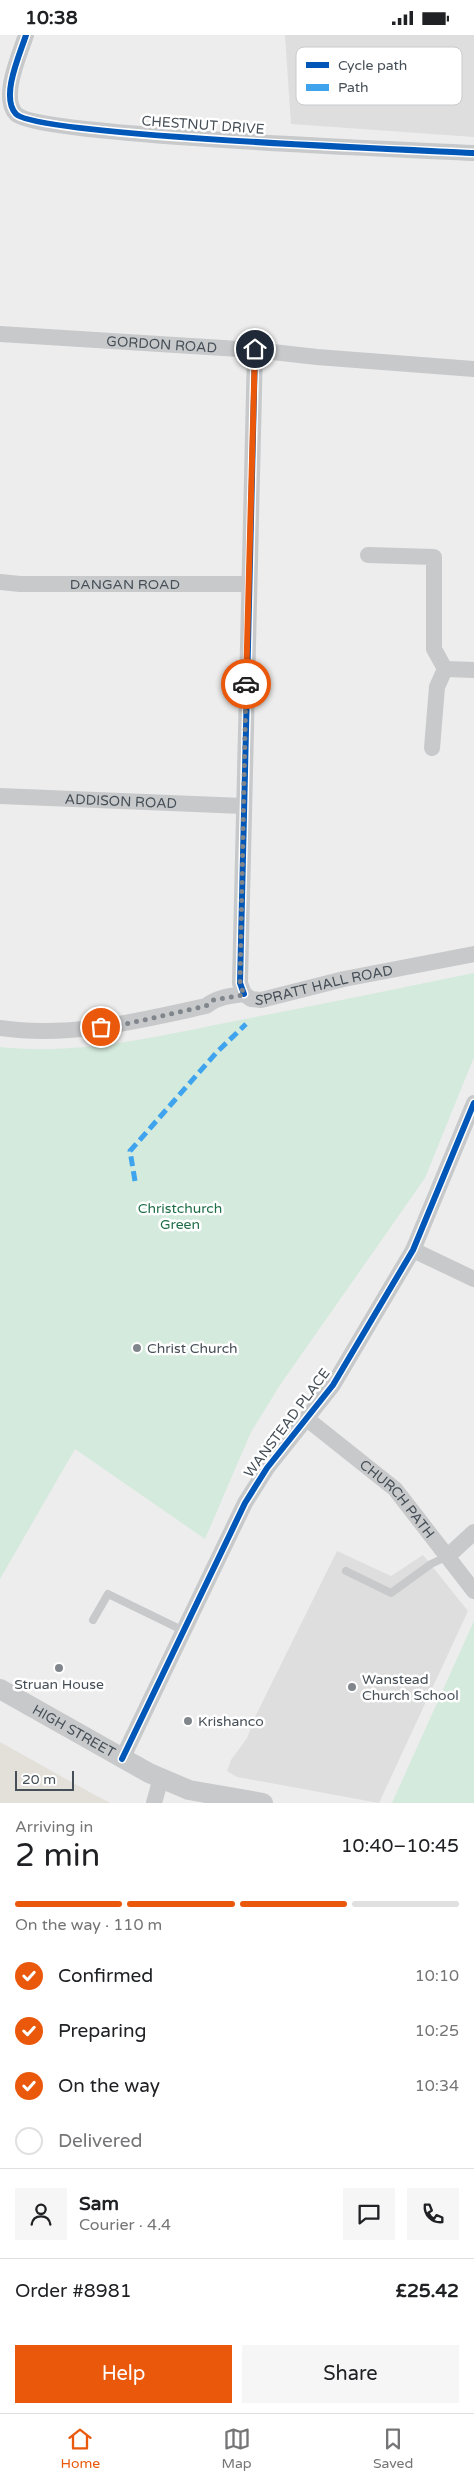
<!DOCTYPE html>
<meta charset="utf-8">
<style>
body{margin:0;font-family:"Varela Round",sans-serif;background:#f6f6f6;color:#202124;height:100vh;display:flex;flex-direction:column;font-size:19px;white-space:nowrap}
*{box-sizing:border-box;margin:0}
p{font-size:16px;color:#757577}
.icon{flex:none;width:28px;height:28px;fill:none;stroke:currentColor;stroke-width:2;stroke-linecap:round;stroke-linejoin:round}
.map{position:relative;height:1768px;overflow:hidden}
.details{display:flex;flex-direction:column;background:#fff;flex:1}
.details>*{flex:none}
.scale{position:absolute;left:15px;bottom:12px;width:59px;box-sizing:border-box;padding-left:5px;border:2px solid #464f57;border-top:0;font-size:14px;line-height:18px;white-space:nowrap;color:#464f57;-webkit-text-stroke:4px #fff;paint-order:stroke}
.pin{position:absolute;display:grid;place-items:center;width:42px;height:42px;color:#fff;margin:-21px;border:2px solid #fff;border-radius:50%;box-shadow:0 1px 5px #0007}
.courier{position:absolute;display:grid;place-items:center;width:50px;height:50px;margin:-25px;border:4px solid #ea580c;border-radius:50%;background:#fff;color:#222;box-shadow:0 1px 6px #0007}
.head em{font-style:normal;font-weight:600}
.head div{display:flex;flex-direction:column-reverse}
.head{display:flex;align-items:center;justify-content:space-between;height:85px;padding:0 15px}
h1{font-size:32px;font-weight:600;line-height:38px}
.bar{display:grid;grid-template-columns:repeat(4,1fr);gap:8px 5px;align-content:center;height:60px;padding:0 15px}
.bar i{height:6px;border-radius:4px;background:#e0e0e0}
.bar .active{background:#ea580c}
.bar p{grid-column:span 4}
.line{display:flex;align-items:center;gap:12px;padding:0 15px;border-top:1px solid #e0e0e0}
.line div{flex:1}
.round{display:grid;place-items:center;flex:none;width:52px;height:52px;border-radius:0px;background:#f6f6f6}
ol{padding:0 15px;list-style:none}
li{display:flex;align-items:center;gap:15px;height:55px}
li p{margin-inline-start:auto}
li .icon{padding:5px;border-radius:50%;background:#ea580c;color:#fff;stroke-width:4}
li:last-child{color:#757577}
li i{width:28px;height:28px;border:2px solid #e0e0e0;border-radius:50%}
.action{display:flex;gap:10px;margin-top:auto;padding:10px 15px}
.action a{flex:1;height:58px;border-radius:0px;background:#ea580c;color:#fff;font-size:20px;font-weight:600;line-height:58px;text-align:center}
.action a+a{background:#f6f6f6;color:#202124}
.status{display:flex;justify-content:space-between;align-items:center;height:35px;padding:0 25px;background:#fff;direction:ltr}
.status svg{height:14px;fill:currentColor}
.menu{display:flex;justify-content:space-around;align-items:center;height:70px;border-top:1px solid #e0e0e0;background:#fff;font-size:14px;color:#757577}
.menu a{display:grid;justify-items:center;gap:2px}
.menu .active{color:#ea580c}
.map>svg:first-child{display:block}
.commercial{fill:#e3e0da}
.education{fill:#dfdede}
.green{fill:#d3eadc}
.lines{fill:none;stroke-linecap:round;stroke-linejoin:round}
.service{stroke:#c7c9cb;stroke-width:8}
.minor{stroke:#c7c9cb;stroke-width:16}
.tertiary{stroke:#c7c9cb;stroke-width:20}
.quiet{stroke:#3fa4ed;stroke-width:5;stroke-dasharray:10 5;stroke-linecap:butt}
.cycleway-casing{stroke:#fff;stroke-width:9}
.cycleway{stroke:#0057b8;stroke-width:6}
.done{stroke:#80868c;stroke-width:5;stroke-dasharray:0 9}
.route{stroke:#ea580c;stroke-width:6}
.poi-dot{fill:#80868c;stroke:#fff;stroke-width:2}
.labels{text-anchor:middle;dominant-baseline:central;stroke-width:5;stroke-linejoin:round;paint-order:stroke}
.street-label{font-size:14px;fill:#464f57;stroke:#fff}
.park-label{font-size:14px;fill:#206f48;stroke:#fff}
.poi-label{font-size:14px;fill:#464f57;stroke:#fff;text-anchor:start}
.key{fill:#fff;stroke:#c8cacd;stroke-width:1}
.key-label{font-size:14px;fill:#464f57}
</style>
<div class="status"><b>10:38</b><svg viewBox="0 0 49 12"><path d="M0 12V9h3v3zM5 12V6h3v6zM10 12V3h3v9zM15 12V0h3v12zM26 1h20v11H26zM47 4h2v5h-2z"/></svg></div>
<div class="map">
<svg width="474" height="1768" viewBox="0 0 474 1768">
<rect width="100%" height="100%" fill="#ededed"/>
<path class="commercial" d="M0,1707L93,1759L111,1768H0Z"/>
<g class="education">
<path d="M285,0H474V102L291,89Z"/>
<path d="M337,1516L391,1541L423,1520L468,1576L379,1768L237,1742L227,1736L231,1725L247,1703L256,1680Z"/>
</g>
<g class="green">
<path d="M474,938V1022L425,1143L280,1350L251,1397L205,1504L75,1414L0,1544V1012C76,1020 151,1003 225,988C308,972 391,955 474,938Z"/>
<path d="M474,1586V1768H392Z"/>
</g>
<g class="lines">
<g class="service">
<path d="M346,1536L391,1558L431,1529L448,1521"/>
<path d="M93,1585L108,1559L182,1595"/>
</g>
<g class="minor">
<path d="M26,0C20,19 0,62 16,79C38,101 416,115 474,118"/>
<path id="s1" d="M0,299L255,315L317,322L474,334"/>
<path d="M368,520L434,522V614L445,634L474,635"/>
<path id="s2" d="M0,547L20,549H249"/>
<path d="M432,713L437,652L445,634"/>
<path id="s3" d="M0,761L243,771"/>
<path d="M244,959L240,948L255,315"/>
<path id="s4" d="M0,993C70,1003 138,986 206,971C217,962 230,961 244,959L251,964L261,965L344,944L474,919"/>
<path d="M413,1215L474,1244"/>
<path id="s5" d="M307,1384L395,1454L474,1556"/>
<path d="M448,1521L474,1497"/>
<path d="M122,1724L245,1468L267,1433L333,1350L413,1215L474,1068"/>
<path d="M154,1768L161,1743"/>
</g>
<path class="tertiary" id="s6" d="M0,1654L149,1738L189,1755L263,1768"/>
<path class="quiet" d="M135,1146L130,1116L217,1017L246,989"/>
<g class="cycleway-casing">
<g id="cycleway">
<path d="M26,0C20,19 0,62 16,79C38,101 416,115 474,118"/>
<path d="M244,959L240,948L255,315"/>
<path d="M122,1724L245,1468L267,1433L333,1350L413,1215L474,1068"/>
</g>
</g>
<use href="#cycleway" class="cycleway"/>
</g>
<g class="lines">
<path class="done" d="M101,992L117,991L206,971L213,965L244,960L240,948L246,649"/>
<path class="route" d="M246,649L255,314"/>
</g>
<g class="poi-dot">
<circle cx="137" cy="1313" r="5"/>
<circle cx="59" cy="1633" r="5"/>
<circle cx="352" cy="1652" r="5"/>
<circle cx="188" cy="1686" r="5"/>
</g>
<g class="labels">
<g class="street-label">
<text transform="translate(203 90) rotate(4)">CHESTNUT DRIVE</text>
<text stroke="none"><textPath href="#s1" startOffset="162">GORDON ROAD</textPath></text>
<text stroke="none"><textPath href="#s2" startOffset="125">DANGAN ROAD</textPath></text>
<text stroke="none"><textPath href="#s3" startOffset="121">ADDISON ROAD</textPath></text>
<text stroke="none"><textPath href="#s4" startOffset="332">SPRATT HALL ROAD</textPath></text>
<text transform="translate(287 1388) rotate(-53)">WANSTEAD PLACE</text>
<text stroke="none"><textPath href="#s5" startOffset="121">CHURCH PATH</textPath></text>
<text stroke="none"><textPath href="#s6" startOffset="85">HIGH STREET</textPath></text>
</g>
<g class="park-label">
<text x="180" y="1173">Christchurch<tspan x="180" dy="16">Green</tspan></text>
</g>
<g class="poi-label">
<text x="147" y="1313">Christ Church</text>
<text x="362" y="1644">Wanstead<tspan x="362" dy="16">Church School</tspan></text>
<text x="59" y="1649" text-anchor="middle">Struan House</text>
<text x="198" y="1686">Krishanco</text>
</g>
</g>
<rect x="296" y="12" width="166" height="58" rx="8" class="key"/>
<rect x="306" y="27" width="23" height="6" fill="#0057b8"/>
<rect x="306" y="49" width="23" height="7" fill="#3fa4ed"/>
<g class="key-label">
<text x="338" y="35">Cycle path</text>
<text x="338" y="57">Path</text>
</g>
</svg>
<div class="scale">20 m</div>
<div class="pin" style="left:101px;top:992px;background:#ea580c"><svg class="icon" aria-label="bag" viewBox="0 0 24 24"><path d="M5 8h14l-1 12H6zM9 8a3 3 0 0 1 6 0"/></svg></div>
<div class="pin" style="left:255px;top:314px;background:#1f2937"><svg class="icon" aria-label="home" viewBox="0 0 24 24"><path d="M3 11l9-7 9 7M6 9v11h12V9"/></svg></div>
<div class="courier" style="left:246px;top:649px"><svg class="icon" aria-label="car" viewBox="0 0 24 24"><path d="M5 17H2v-5l4-1 3-4h7l3 4 3 1v5h-3M9 17h6M6 11h13"/><circle cx="7" cy="17" r="2"/><circle cx="17" cy="17" r="2"/></svg></div>
</div>
<section class="details">
<div class="head"><div><h1>2 min</h1><p>Arriving in</p></div><em>10:40–10:45</em></div>
<div class="bar"><i class="active"></i><i class="active"></i><i class="active"></i><i></i><p>On the way · 110 m</p></div>
<ol>
<li><svg class="icon" aria-label="check" viewBox="0 0 24 24"><path d="M5 12l5 5 9-10"/></svg>Confirmed<p>10:10</p></li>
<li><svg class="icon" aria-label="check" viewBox="0 0 24 24"><path d="M5 12l5 5 9-10"/></svg>Preparing<p>10:25</p></li>
<li><svg class="icon" aria-label="check" viewBox="0 0 24 24"><path d="M5 12l5 5 9-10"/></svg>On the way<p>10:34</p></li>
<li><i></i>Delivered</li>
</ol>
<div class="line" style="height:90px"><a class="round"><svg class="icon" aria-label="person" viewBox="0 0 24 24"><circle cx="12" cy="8" r="4"/><path d="M4 21q1-7 8-7t8 7"/></svg></a><div><b>Sam</b><p>Courier · 4.4</p></div><a class="round"><svg class="icon" aria-label="chat" viewBox="0 0 24 24"><path d="M4 5h16v11H9l-5 4z"/></svg></a><a class="round"><svg class="icon" aria-label="phone" viewBox="0 0 24 24"><path d="M5 4h4l2 5-3 2q2 4 5 5l2-3 5 2v4C11 20 4 13 5 4z"/></svg></a></div>
<div class="line" style="height:65px"><div>Order #8981</div><b>£25.42</b></div>
<div class="action"><a>Help</a><a>Share</a></div>
</section>
<nav class="menu">
<a class="active"><svg class="icon" aria-label="home" viewBox="0 0 24 24"><path d="M3 11l9-7 9 7M6 9v11h12V9"/></svg>Home</a>
<a><svg class="icon" aria-label="map" viewBox="0 0 24 24"><path d="M3 6l6-2 6 2 6-2v14l-6 2-6-2-6 2zM9 4v14M15 6v14"/></svg>Map</a>
<a><svg class="icon" aria-label="saved" viewBox="0 0 24 24"><path d="M7 4h10v16l-5-4-5 4z"/></svg>Saved</a>
</nav>
